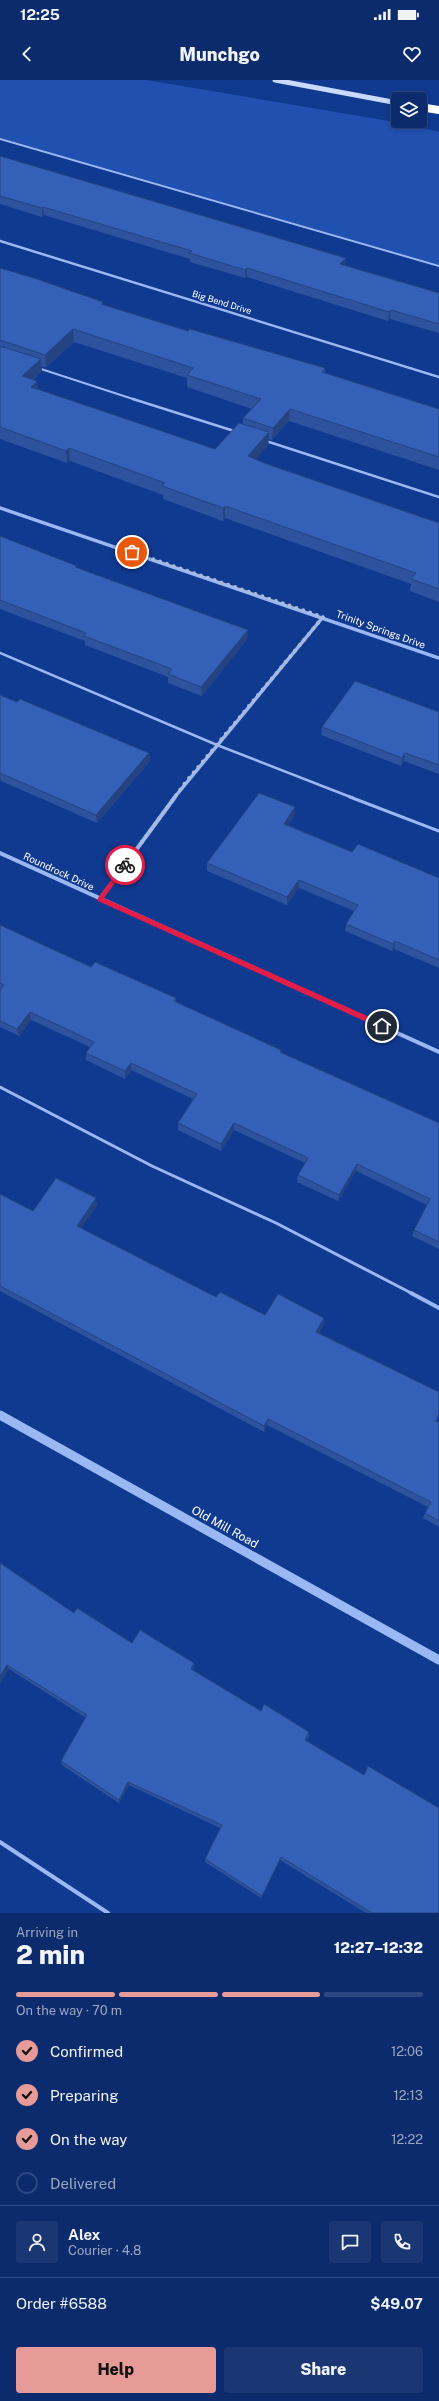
<!DOCTYPE html>
<meta charset="utf-8">
<style>
body{margin:0;font-family:"Public Sans",sans-serif;background:#1a3774;color:#f1f3f6;height:100vh;display:flex;flex-direction:column;font-size:15px;white-space:nowrap}
*{box-sizing:border-box;margin:0}
p{font-size:13px;color:#9aa7c2}
.icon{flex:none;width:22px;height:22px;fill:none;stroke:currentColor;stroke-width:2;stroke-linecap:round;stroke-linejoin:round}
.map{position:relative;height:1833px;overflow:hidden}
.details{display:flex;flex-direction:column;background:#0c2b6c;flex:1}
.details>*{flex:none}
.controls{position:absolute;left:391px;top:12px;display:grid;gap:8px}
.controls a{display:grid;place-items:center;width:36px;height:36px;border-radius:4px;background:#0c2b6c;box-shadow:0 2px 6px #0003,0 0 0 1px #2c477f;font-size:20px}
.pin{position:absolute;display:grid;place-items:center;width:34px;height:34px;color:#fff;margin:-17px;border:2px solid #fff;border-radius:50%;box-shadow:0 1px 4px #0007}
.courier{position:absolute;display:grid;place-items:center;width:40px;height:40px;margin:-20px;border:3px solid #e11d48;border-radius:50%;background:#fff;color:#222;box-shadow:0 1px 5px #0007}
.summary em{font-style:normal;font-weight:800}
.summary div{display:flex;flex-direction:column-reverse}
.summary{display:flex;align-items:center;justify-content:space-between;height:68px;padding:0 16px}
h1{font-size:26px;font-weight:800;line-height:30px}
.bar{display:grid;grid-template-columns:repeat(4,1fr);gap:6px 4px;align-content:center;height:48px;padding:0 16px}
.bar i{height:5px;border-radius:3px;background:#2c477f}
.bar .current{background:#e69b98}
.bar p{grid-column:span 4}
.line{display:flex;align-items:center;gap:10px;padding:0 16px;border-top:1px solid #2c477f}
.line div{flex:1}
.round{display:grid;place-items:center;flex:none;width:42px;height:42px;border-radius:4px;background:#1a3774}
ol{padding:0 16px;list-style:none}
li{display:flex;align-items:center;gap:12px;height:44px}
li p{margin-inline-start:auto}
li .icon{padding:4px;border-radius:50%;background:#e69b98;color:#111;stroke-width:4}
li:last-child{color:#9aa7c2}
li i{width:22px;height:22px;border:2px solid #2c477f;border-radius:50%}
.primary-button{display:flex;gap:8px;margin-top:auto;padding:8px 16px}
.primary-button a{flex:1;height:46px;border-radius:4px;background:#e69b98;color:#111;font-size:16px;font-weight:800;line-height:46px;text-align:center}
.primary-button a+a{background:#1a3774;color:#f1f3f6}
.status{display:flex;justify-content:space-between;align-items:center;height:28px;padding:0 20px;background:#0c2b6c;direction:ltr}
.status svg{height:11px;fill:currentColor}
header{display:flex;justify-content:space-between;align-items:center;height:52px;padding:0 16px;background:#0c2b6c;font-size:18px;font-weight:800}
.map>svg:first-child{display:block}
.green{fill:#2151b0}
.lines{fill:none;stroke-linecap:round;stroke-linejoin:round}
.service-far3{stroke:#9ab8f3;stroke-width:2}
.service-far2{stroke:#9ab8f3;stroke-width:2.5}
.service-far1{stroke:#9ab8f3;stroke-width:3}
.service{stroke:#9ab8f3;stroke-width:4}
.minor-far2{stroke:#9ab8f3;stroke-width:2.5}
.minor-far1{stroke:#9ab8f3;stroke-width:3.5}
.minor{stroke:#9ab8f3;stroke-width:4}
.tertiary{stroke:#9ab8f3;stroke-width:9}
.secondary{stroke:#c9dafd;stroke-width:5}
.motorway{stroke:#fff;stroke-width:8}
.wall{fill:#2d539e;fill-rule:evenodd}
.shaded-wall{fill:#244381}
.building{fill:#3460b8;stroke:#244381}
.route{fill:#e11d48}
.done{stroke:#abbad8;stroke-width:4;stroke-dasharray:0 7.2}
.labels{text-anchor:middle;dominant-baseline:central;stroke-width:3;stroke-linejoin:round;paint-order:stroke}
.far-street-label{font-size:9px;fill:#fff;stroke:#103990}
.street-label{font-size:10px;fill:#fff;stroke:#103990}
.near-street-label{font-size:12px;fill:#fff;stroke:#103990}
</style>
<div class="status"><b>12:25</b><svg viewBox="0 0 49 12"><path d="M0 12V9h3v3zM5 12V6h3v6zM10 12V3h3v9zM15 12V0h3v12zM26 1h20v11H26zM47 4h2v5h-2z"/></svg></div>
<header><svg class="icon" aria-label="back" viewBox="0 0 24 24"><path d="M15 5l-7 7 7 7"/></svg>Munchgo<svg class="icon" aria-label="heart" viewBox="0 0 24 24"><path d="M12 20l-8-8c-3-5 5-10 8-4 3-6 11-1 8 4z"/></svg></header>
<div class="map">
<svg width="439" height="1833" viewBox="0 0 439 1833">
<rect width="100%" height="100%" fill="#103990"/>
<path class="green" d="M0,0H146L413,45L439,52V185L0,58Z"/>
<g class="lines">
<g class="service-far3">
<path d="M0,59L439,186"/>
<path d="M38,288L136,320"/>
</g>
<g class="service-far2">
<path d="M133,319L234,351"/>
<path d="M266,361L439,417"/>
<path d="M0,573L217,665L353,718"/>
</g>
<g class="service-far1">
<path d="M350,717L439,751"/>
<path d="M0,1007L152,1086L276,1143L413,1214"/>
</g>
<g class="service">
<path d="M411,1213L439,1228"/>
<path d="M0,1762L108,1833"/>
</g>
<path class="minor-far2" d="M0,161L439,297"/>
<g class="minor-far1">
<path d="M0,428L439,578"/>
<path d="M174,718L323,537"/>
</g>
<g class="minor">
<path d="M0,773L439,972"/>
<path d="M100,819L175,717"/>
</g>
<path class="tertiary" d="M0,1335L439,1580"/>
<path class="secondary" d="M275,0L398,23"/>
<path class="motorway" d="M420,27L439,30"/>
</g>
<g class="wall">
<path d="M0,76L345,186L439,213V253L390,239L388,241L247,197L245,198L190,182V179L44,135L42,137L0,124Z"/>
<path d="M0,188L103,222V225L188,251L325,288V293L439,329V390L289,341L272,360L269,359L268,365L256,379L264,383L439,443V522L410,511L411,504L225,438L223,441L163,419V415L70,381L67,383L0,359ZM74,262L187,298V307L252,329L243,338V344L215,369L38,309L37,301L33,300L42,291L41,286L46,287Z"/>
<path d="M0,456L77,488L248,550L247,559L202,616L168,603V597L85,565V561L0,529Z"/>
<path d="M0,615L149,673L150,681L97,743L1,701L0,702Z"/>
<path d="M439,632V694L404,681L401,686L321,655L322,647Z"/>
<path d="M295,735L288,745L352,772L439,798V888L394,869L392,871L345,851L346,844L354,831L299,808L287,825L207,791V783Z"/>
<path d="M0,845L91,887L176,918V922L281,970V973L439,1043V1169L412,1156L414,1150L427,1125L356,1091L338,1121L297,1102L298,1095L305,1083L234,1050L221,1071L178,1050V1043L193,1019L131,990L125,999L86,980V973L90,967L31,940L19,956L0,947Z"/>
<path d="M0,1114L33,1131L97,1125L81,1148L216,1217L265,1235L324,1238V1244L319,1253L439,1312V1336L437,1341L439,1342V1447L423,1438L428,1427L267,1345L264,1352L0,1211Z"/>
<path d="M0,1483L74,1533L132,1563L194,1587L193,1591L261,1631L309,1652V1656L306,1661L439,1833H366L280,1780L261,1818L205,1782V1779L220,1748L129,1705L119,1723L62,1685L61,1681L86,1638L9,1589L0,1603Z"/>
</g>
<g class="shaded-wall">
<path d="M43,127L44,135L42,137V128Z"/>
<path d="M346,178L345,187L340,184Z"/>
<path d="M247,188V197L245,198V190Z"/>
<path d="M391,230L390,239L388,241L389,232Z"/>
<path d="M73,249L74,262L46,287L45,275Z"/>
<path d="M41,279L42,291L23,308L22,296Z"/>
<path d="M37,301L38,314L31,307Z"/>
<path d="M290,329L289,341L272,360L273,348Z"/>
<path d="M269,352L268,365L248,389V376Z"/>
<path d="M69,368L70,381L67,383L66,371Z"/>
<path d="M225,426V438L223,441V428Z"/>
<path d="M248,550L247,559L202,616L201,607Z"/>
<path d="M149,673L150,681L97,743L96,735Z"/>
<path d="M405,673L404,681L401,686L402,678Z"/>
<path d="M0,693L1,701L0,702Z"/>
<path d="M295,727V735L283,752L284,744Z"/>
<path d="M299,800V808L287,825V817Z"/>
<path d="M395,861L394,869L392,871L393,864Z"/>
<path d="M30,932L31,940L19,956L17,949Z"/>
<path d="M131,983V990L125,999V991Z"/>
<path d="M234,1043V1050L221,1071V1064Z"/>
<path d="M357,1084L356,1091L338,1121L339,1115Z"/>
<path d="M96,1118L97,1125L78,1153L77,1146Z"/>
<path d="M324,1238V1244L316,1258V1252Z"/>
<path d="M268,1339L267,1345L264,1352V1346Z"/>
<path d="M194,1583V1587L191,1594V1589Z"/>
<path d="M7,1585L9,1589L0,1603V1596Z"/>
<path d="M128,1702L129,1705L119,1723V1720Z"/>
</g>
<g class="building">
<path d="M0,76L346,178L340,184L439,213V244L391,230L389,232L247,188L245,190L189,173L192,171L43,127L42,128L0,116Z"/>
<path d="M0,188L34,198L103,222L101,224L188,251L190,249L325,288L322,292L439,329V377L290,329L273,348L243,338L261,319L187,295L193,288L73,249L45,275L0,260Z"/>
<path d="M0,266L41,279L22,296L37,301L31,307L215,369L239,343L269,352L248,376L264,383L439,443V509L411,499L416,493L225,426L223,428L162,406L165,403L69,368L66,371L0,347Z"/>
<path d="M0,456L77,486L75,487L248,550L201,607L168,594L172,589L84,556L86,553L0,520Z"/>
<path d="M355,601L439,632V685L405,673L402,678L322,647Z"/>
<path d="M0,615L17,622L20,619L149,673L96,735L0,693Z"/>
<path d="M259,713L295,727L284,744L352,772L358,764L439,798V880L395,861L393,864L346,844L358,825L299,800L287,817L207,783Z"/>
<path d="M0,845L91,887L95,882L176,918L174,921L281,970L280,972L439,1043V1162L414,1150L430,1119L357,1084L339,1115L298,1095L308,1078L234,1043L221,1064L178,1043L197,1014L131,983L125,991L86,973L94,962L30,932L17,949L0,941V910L4,905L0,903Z"/>
<path d="M56,1098L96,1118L77,1146L216,1217L220,1212L265,1235L278,1214L324,1238L316,1252L439,1312V1334L436,1341L439,1342V1441L425,1433L431,1422L268,1339L264,1346L0,1206V1114L33,1131Z"/>
<path d="M0,1483L74,1533L77,1528L132,1563L140,1550L194,1583L191,1589L261,1631L264,1624L309,1652L305,1660L364,1695L368,1686L439,1728V1833H372L281,1777L262,1816L205,1779L222,1745L128,1702L119,1720L61,1681L87,1635L7,1585L0,1596Z"/>
</g>
<path class="route" d="M123,784L128,785L104,818L385,944V948H380L98,821V818Z"/>
<g class="lines">
<path class="done" d="M125,785L185,703L323,537L132,472"/>
</g>
<g class="labels">
<g class="far-street-label">
<text transform="translate(222 222) rotate(17)">Big Bend Drive</text>
</g>
<g class="street-label">
<text transform="translate(381 549) rotate(20)">Trinity Springs Drive</text>
<text transform="translate(59 791) rotate(25)">Roundrock Drive</text>
</g>
<g class="near-street-label">
<text transform="translate(225 1447) rotate(29)">Old Mill Road</text>
</g>
</g>
</svg>
<div class="controls">
<a><svg class="icon" aria-label="layers" viewBox="0 0 24 24"><path d="M12 4l9 5-9 5-9-5zM3 14l9 5 9-5"/></svg></a>
</div>
<div class="pin" style="left:132px;top:472px;background:#ea580c"><svg class="icon" aria-label="bag" viewBox="0 0 24 24"><path d="M5 8h14l-1 12H6zM9 8a3 3 0 0 1 6 0"/></svg></div>
<div class="pin" style="left:382px;top:946px;background:#1f2937"><svg class="icon" aria-label="home" viewBox="0 0 24 24"><path d="M3 11l9-7 9 7M6 9v11h12V9"/></svg></div>
<div class="courier" style="left:125px;top:785px"><svg class="icon" aria-label="bike" viewBox="0 0 24 24"><circle cx="6" cy="16" r="4"/><circle cx="18" cy="16" r="4"/><path d="M6 16l4-8h5l3 8M10 8l3 8H6M13 5h3"/></svg></div>
</div>
<section class="details">
<div class="summary"><div><h1>2 min</h1><p>Arriving in</p></div><em>12:27–12:32</em></div>
<div class="bar"><i class="current"></i><i class="current"></i><i class="current"></i><i></i><p>On the way · 70 m</p></div>
<ol>
<li><svg class="icon" aria-label="check" viewBox="0 0 24 24"><path d="M5 12l5 5 9-10"/></svg>Confirmed<p>12:06</p></li>
<li><svg class="icon" aria-label="check" viewBox="0 0 24 24"><path d="M5 12l5 5 9-10"/></svg>Preparing<p>12:13</p></li>
<li><svg class="icon" aria-label="check" viewBox="0 0 24 24"><path d="M5 12l5 5 9-10"/></svg>On the way<p>12:22</p></li>
<li><i></i>Delivered</li>
</ol>
<div class="line" style="height:72px"><a class="round"><svg class="icon" aria-label="person" viewBox="0 0 24 24"><circle cx="12" cy="8" r="4"/><path d="M4 21q1-7 8-7t8 7"/></svg></a><div><b>Alex</b><p>Courier · 4.8</p></div><a class="round"><svg class="icon" aria-label="chat" viewBox="0 0 24 24"><path d="M4 5h16v11H9l-5 4z"/></svg></a><a class="round"><svg class="icon" aria-label="phone" viewBox="0 0 24 24"><path d="M5 4h4l2 5-3 2q2 4 5 5l2-3 5 2v4C11 20 4 13 5 4z"/></svg></a></div>
<div class="line" style="height:52px"><div>Order #6588</div><b>$49.07</b></div>
<div class="primary-button"><a>Help</a><a>Share</a></div>
</section>
